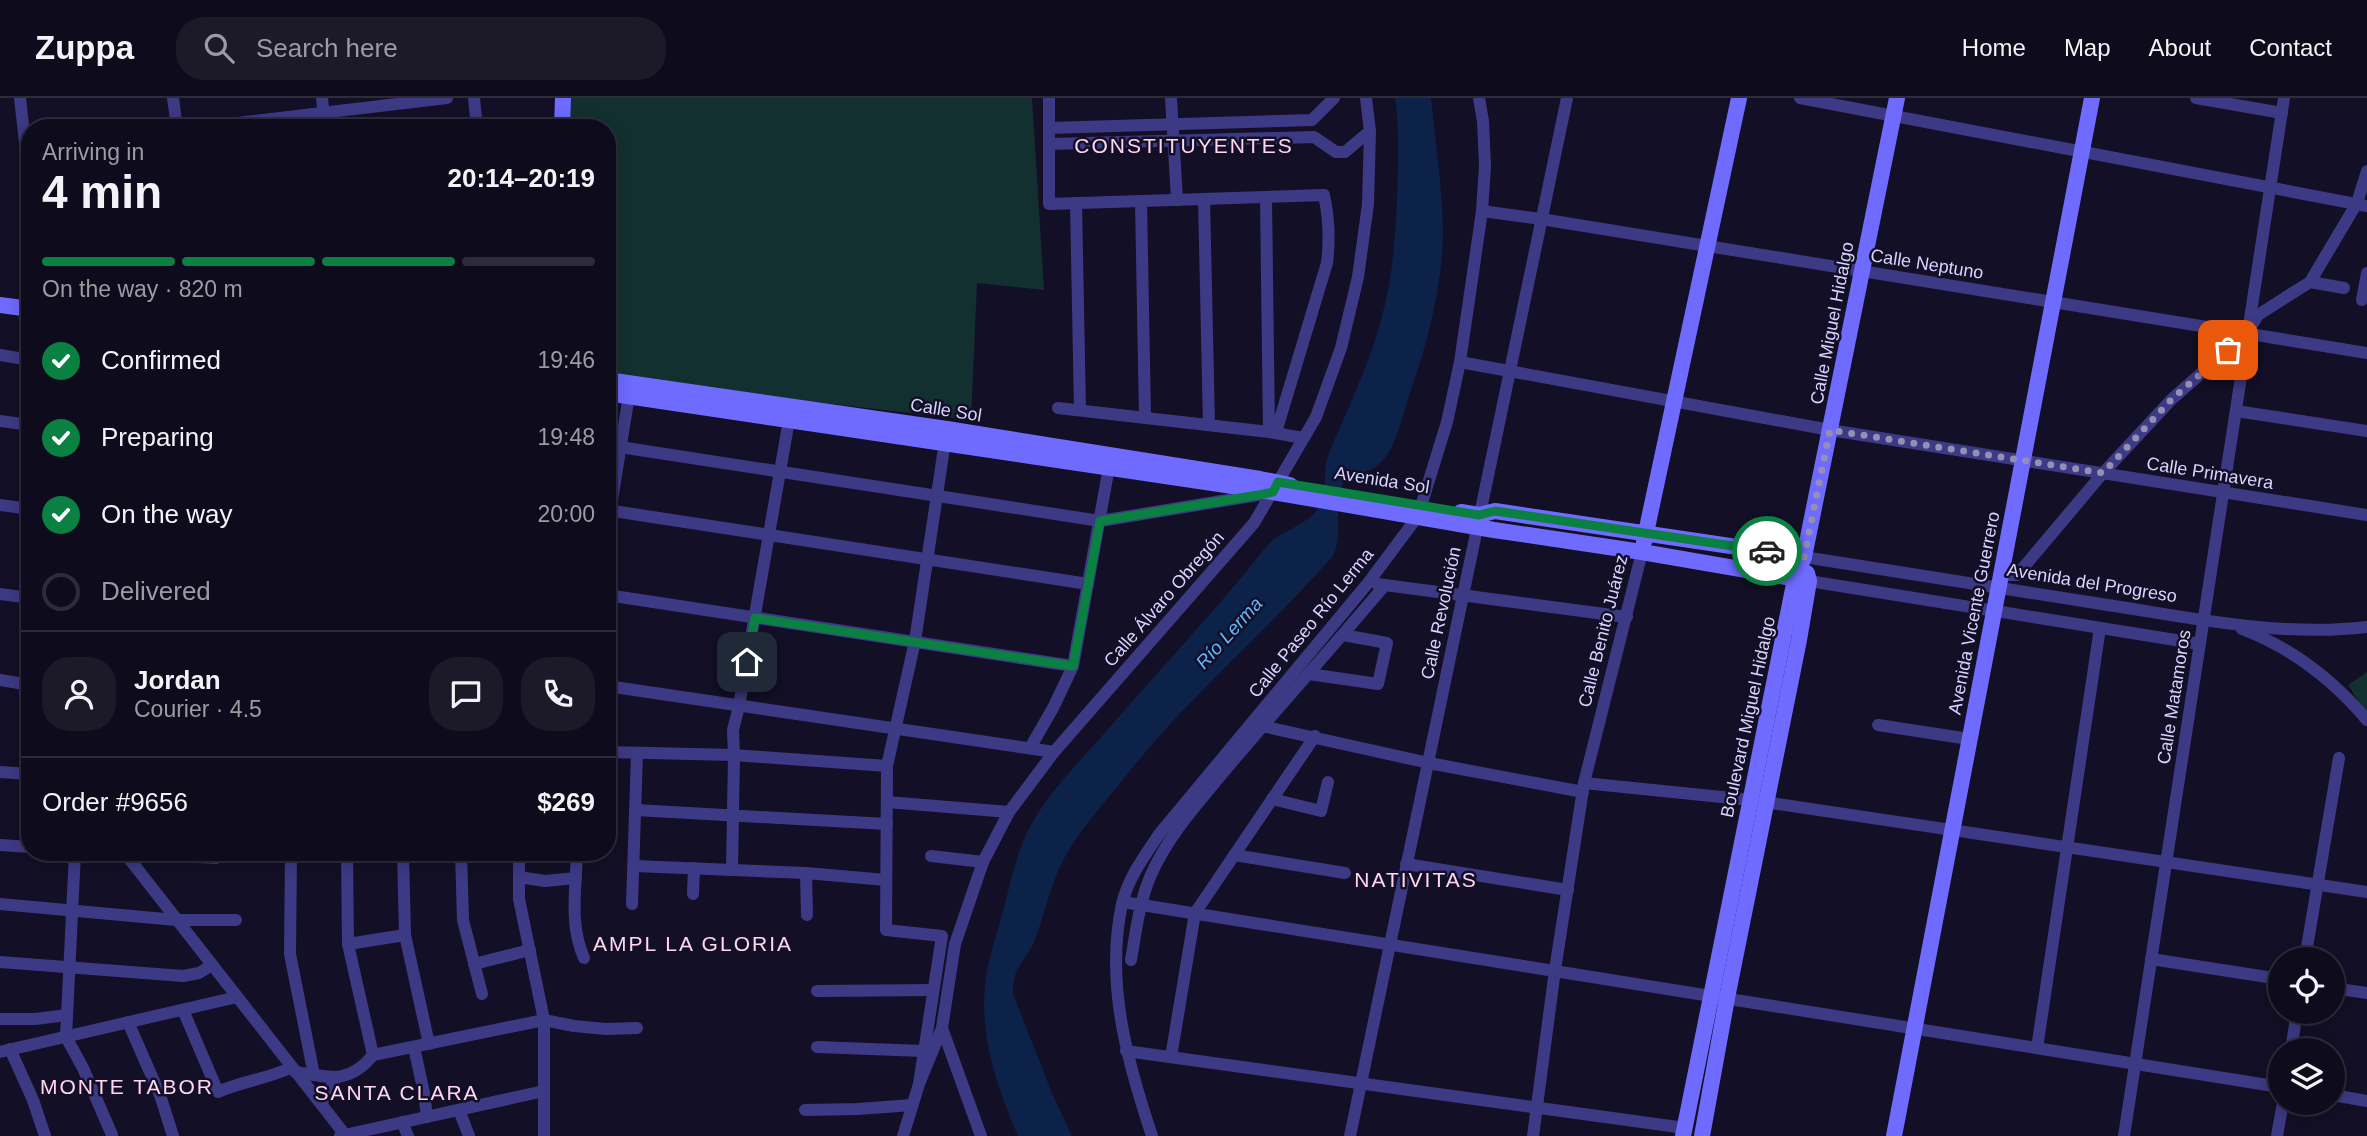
<!DOCTYPE html>
<meta charset="utf-8">
<style>
body{margin:0;font-family:Arial,sans-serif;background:#1c1929;color:#f1f3f6;height:100vh;display:flex;flex-direction:column;font-size:26px;white-space:nowrap}
*{box-sizing:border-box;margin:0}
p{font-size:23px;color:#9b9ba3}
.icon{flex:none;width:38px;height:38px;fill:none;stroke:currentColor;stroke-width:2;stroke-linecap:round;stroke-linejoin:round}
.map{position:relative;flex:1;overflow:hidden}
.side{position:absolute;left:21px;top:21px;width:595px;height:742px;display:flex;flex-direction:column;background:#0e0b1c;border-radius:28px;box-shadow:0 4px 18px #0003,0 0 0 2px #2e2b3b}
.side>*{flex:none}
.buttons{position:absolute;left:2268px;top:849px;display:grid;gap:14px}
.buttons a{display:grid;place-items:center;width:77px;height:77px;border-radius:50%;background:#0e0b1c;box-shadow:0 4px 18px #0003,0 0 0 2px #2e2b3b;font-size:35px}
.pin{position:absolute;display:grid;place-items:center;width:60px;height:60px;color:#fff;margin:-30px;border-radius:14px;box-shadow:0 4px 10px #0006}
.courier{position:absolute;display:grid;place-items:center;width:70px;height:70px;margin:-35px;border:5px solid #0b8043;border-radius:50%;background:#fff;color:#222;box-shadow:0 2px 9px #0007}
.summary em{font-style:normal;font-weight:600}
.summary div{display:flex;flex-direction:column-reverse}
.summary{display:flex;align-items:center;justify-content:space-between;height:119px;padding:0 21px}
h1{font-size:46px;font-weight:600;line-height:52px}
.bar{display:grid;grid-template-columns:repeat(4,1fr);gap:10px 7px;align-content:center;height:84px;padding:0 21px}
.bar i{height:9px;border-radius:5px;background:#2e2b3b}
.bar .on{background:#0b8043}
.bar p{grid-column:span 4}
.line{display:flex;align-items:center;gap:18px;padding:0 21px;border-top:2px solid #2e2b3b}
.line div{flex:1}
.round{display:grid;place-items:center;flex:none;width:74px;height:74px;border-radius:28px;background:#1c1929}
ol{padding:0 21px;list-style:none}
li{display:flex;align-items:center;gap:21px;height:77px}
li p{margin-inline-start:auto}
li .icon{padding:7px;border-radius:50%;background:#0b8043;color:#fff;stroke-width:4}
li:last-child{color:#9b9ba3}
li i{width:38px;height:38px;border:4px solid #2e2b3b;border-radius:50%}
header{display:flex;align-items:center;gap:42px;box-sizing:border-box;height:98px;padding:0 35px;background:#0e0b1c;border-bottom:2px solid #2e2b3b}
header strong{font-size:33px}
nav{display:flex;gap:38px;margin-inline-start:auto;font-size:24px}
.search{width:490px;height:63px;background:#1c1929;display:flex;align-items:center;gap:18px;box-sizing:border-box;padding:0 24px;border-radius:28px;color:#9b9ba3;font-size:26px}
.map>svg:first-child{display:block}
.green{fill:#12302f}
.water{fill:#0c2248}
.lines{fill:none;stroke-linecap:round;stroke-linejoin:round}
.street{stroke:#3d3a85;stroke-width:12}
.secondary{stroke:#6f6bff;stroke-width:16}
.done{stroke:#948fb3;stroke-width:7;stroke-dasharray:0 12.6}
.route{stroke:#0b8043;stroke-width:9}
.labels{text-anchor:middle;dominant-baseline:central;stroke-width:5;stroke-linejoin:round;paint-order:stroke}
.street-label{font-size:18px;fill:#d9d4ff;stroke:#130f26}
.water-label{font-size:19px;font-style:italic;fill:#62b6ff;stroke:#130f26}
.quarter-label{font-size:21px;letter-spacing:2px;fill:#ffd6f0;stroke:#130f26}
</style>
<header>
<strong>Zuppa</strong>
<div class="search"><svg class="icon" aria-label="search" viewBox="0 0 24 24"><circle cx="10" cy="10" r="6"/><path d="M15 15l6 6"/></svg>Search here</div>
<nav><a>Home</a><a>Map</a><a>About</a><a>Contact</a></nav>
</header>
<div class="map">
<svg width="2367" height="1038" viewBox="0 0 2367 1038">
<rect width="100%" height="100%" fill="#130f26"/>
<g class="green">
<path d="M568,0H1032L1044,192L977,185L971,322L607,280V30H568Z"/>
<path d="M2367,574V617L2348,587Z"/>
</g>
<path class="water" d="M1395,0H1431C1436,52 1446,107 1442,159C1437,207 1425,253 1409,298C1402,319 1397,346 1383,362C1373,374 1359,375 1346,380C1330,404 1345,433 1333,458C1290,507 1242,552 1196,599C1166,629 1138,662 1112,695C1096,715 1077,736 1065,759C1051,784 1046,812 1036,839C1028,862 1011,869 1013,896L1052,995L1072,1038H1018C996,986 978,936 986,878C990,855 998,832 1004,809C1012,779 1018,747 1035,720C1053,690 1079,664 1102,638C1156,575 1214,515 1265,450C1279,431 1309,429 1320,407C1328,391 1322,372 1329,355C1348,310 1370,265 1382,218C1393,179 1395,140 1397,100C1398,67 1400,33 1395,0Z"/>
<g class="lines">
<g class="street">
<path d="M20,0L30,88"/>
<path d="M173,0L177,30"/>
<path d="M322,0L325,30"/>
<path d="M474,0L477,30"/>
<path d="M1049,0V106L1324,97C1329,120 1330,141 1327,165L1276,334"/>
<path d="M1171,0L1177,102"/>
<path d="M1800,0L2367,108"/>
<path d="M2196,0L2282,15"/>
<path d="M196,30L447,0"/>
<path d="M1049,30L1312,22L1334,0"/>
<path d="M1049,46L1314,39L1336,54H1345L1370,33"/>
<path d="M1266,99L1269,334"/>
<path d="M1204,101L1209,327"/>
<path d="M1141,103L1145,319"/>
<path d="M1076,105L1080,312"/>
<path d="M1482,113L1541,121L2367,255"/>
<path d="M2310,184L2357,105L2367,73"/>
<path d="M2362,202L2367,175"/>
<path d="M0,257L30,262"/>
<path d="M1460,264L1830,332L2367,417"/>
<path d="M1058,310L1269,334L1303,340"/>
<path d="M2236,313L2367,333"/>
<path d="M0,323L30,327"/>
<path d="M607,347L1100,423L1264,396"/>
<path d="M0,407L30,411"/>
<path d="M607,412L1088,486"/>
<path d="M607,433L630,291"/>
<path d="M1804,459C1907,475 2010,491 2114,508C2197,521 2283,539 2367,529"/>
<path d="M2001,477H2017L2103,375L2172,301L2247,235L2258,217L2310,184L2344,190"/>
<path d="M1809,483L2200,546"/>
<path d="M1377,486L1627,519"/>
<path d="M0,496L30,500"/>
<path d="M607,497L1073,568"/>
<path d="M2242,531C2292,550 2333,582 2367,622"/>
<path d="M1309,576L1378,586L1387,545L1343,537"/>
<path d="M0,582L30,587"/>
<path d="M607,588L1054,654"/>
<path d="M1878,627L1969,641"/>
<path d="M1262,628L1429,665L1583,694"/>
<path d="M1030,650L1053,610L1073,568L1109,369"/>
<path d="M607,654L734,657L887,668"/>
<path d="M0,674L30,676"/>
<path d="M1584,685L1751,702L2367,794"/>
<path d="M1272,701L1321,713L1328,684"/>
<path d="M887,704L1009,714"/>
<path d="M636,712L887,726"/>
<path d="M0,747L30,749"/>
<path d="M75,754L66,939L83,970L112,1037"/>
<path d="M102,754L216,760"/>
<path d="M124,754L346,1038"/>
<path d="M291,754L290,856L314,977"/>
<path d="M347,754L348,846L373,957"/>
<path d="M403,754L405,837L429,946"/>
<path d="M461,754L463,822L482,896"/>
<path d="M519,754V801L544,922V1038"/>
<path d="M577,754C576,791 569,826 584,860"/>
<path d="M1234,757L1345,775"/>
<path d="M931,758L983,764"/>
<path d="M1406,766L1568,792"/>
<path d="M634,768L806,775L886,782"/>
<path d="M732,772L734,657L733,632L739,608L789,322"/>
<path d="M806,775L807,817"/>
<path d="M519,779L545,783L576,780"/>
<path d="M693,796L694,770"/>
<path d="M1123,804L2280,989"/>
<path d="M0,806L176,822H236"/>
<path d="M632,806L637,655"/>
<path d="M348,846L405,837"/>
<path d="M2151,861L2280,881"/>
<path d="M2305,861L2339,660"/>
<path d="M1131,862C1136,833 1139,806 1150,779C1168,737 1199,704 1227,670C1279,608 1333,549 1385,487"/>
<path d="M0,864L183,878L199,875L212,867"/>
<path d="M474,866L530,852"/>
<path d="M2333,890L2367,895"/>
<path d="M817,893L933,892"/>
<path d="M183,912L218,994C242,983 268,981 292,969"/>
<path d="M0,921H35L67,917"/>
<path d="M128,924L160,997L173,1038"/>
<path d="M414,949L424,995L427,1019"/>
<path d="M817,949L923,953"/>
<path d="M2037,950L2100,530"/>
<path d="M10,951L33,1002L45,1038"/>
<path d="M2291,952L2297,914"/>
<path d="M1126,953L1685,1030"/>
<path d="M0,954L237,899"/>
<path d="M1171,959L1195,815L1315,638"/>
<path d="M295,974C328,979 349,987 373,957L544,922L574,928L606,931L637,930"/>
<path d="M919,986L942,838L886,832L887,668L915,543L946,337"/>
<path d="M2333,997L2367,1003"/>
<path d="M321,1006L336,980"/>
<path d="M459,1012L469,1038"/>
<path d="M805,1012L858,1011L912,1007"/>
<path d="M402,1024L408,1038"/>
<path d="M340,1038L544,993"/>
<path d="M903,1038L919,986L942,930"/>
<path d="M981,1038L942,930L955,846L983,764L1009,714L1054,654L1254,425L1316,319L1341,250L1358,179L1368,106L1370,33L1366,0"/>
<path d="M1152,1038C1127,963 1105,884 1122,806C1128,780 1145,757 1160,735L1368,485L1418,418L1447,324L1460,264L1482,113L1485,68L1483,23L1479,0"/>
<path d="M1350,1038L1567,0"/>
<path d="M1533,1038L1555,872L1584,685L1642,454"/>
<path d="M2124,1038L2284,0"/>
<path d="M2277,1038L2283,1004"/>
</g>
<g class="secondary">
<path d="M562,30L563,0"/>
<path d="M0,207L30,211"/>
<path d="M607,282L947,331L1260,381L1290,387"/>
<path d="M607,295L1273,394L1494,432L1642,454L1809,483"/>
<path d="M1461,414L1479,417L1495,413L1804,459"/>
<path d="M1644,444L1739,0"/>
<path d="M1683,1038L1795,481L1804,459L1897,0"/>
<path d="M1702,1038L1727,900L1799,542L1809,483L1807,475"/>
<path d="M1894,1038L2092,0"/>
</g>
</g>
<g class="lines">
<path class="done" d="M1767,453L1804,459L1830,332L2103,375L2172,301L2228,252"/>
<path class="route" d="M747,564L755,520L1073,568L1100,423L1264,396L1273,394L1278,384L1479,417L1495,413L1767,453"/>
</g>
<g class="labels">
<g class="street-label">
<text transform="translate(1927 166) rotate(9)">Calle Neptuno</text>
<text transform="translate(1832 225) rotate(-79)">Calle Miguel Hidalgo</text>
<text transform="translate(946 312) rotate(9)">Calle Sol</text>
<text transform="translate(2210 375) rotate(9)">Calle Primavera</text>
<text transform="translate(1382 382) rotate(9)">Avenida Sol</text>
<text transform="translate(2092 485) rotate(9)">Avenida del Progreso</text>
<text transform="translate(1164 501) rotate(-49)">Calle Álvaro Obregón</text>
<text transform="translate(1441 515) rotate(-78)">Calle Revolución</text>
<text transform="translate(1974 515) rotate(-79)">Avenida Vicente Guerrero</text>
<text transform="translate(1311 525) rotate(-51)">Calle Paseo Río Lerma</text>
<text transform="translate(1603 533) rotate(-76)">Calle Benito Juárez</text>
<text transform="translate(2174 599) rotate(-81)">Calle Matamoros</text>
<text transform="translate(1748 619) rotate(-78)">Boulevard Miguel Hidalgo</text>
</g>
<g class="water-label">
<text transform="translate(1229 535) rotate(-48)">Río Lerma</text>
</g>
<g class="quarter-label">
<text x="1184" y="47">CONSTITUYENTES</text>
<text x="1416" y="781">NATIVITAS</text>
<text x="693" y="845">AMPL LA GLORIA</text>
<text x="127" y="988">MONTE TABOR</text>
<text x="397" y="994">SANTA CLARA</text>
</g>
</g>
</svg>
<div class="buttons">
<a><svg class="icon" aria-label="locate" viewBox="0 0 24 24"><circle cx="12" cy="12" r="6"/><path d="M12 2v4M12 18v4M2 12h4M18 12h4"/></svg></a>
<a><svg class="icon" aria-label="layers" viewBox="0 0 24 24"><path d="M12 4l9 5-9 5-9-5zM3 14l9 5 9-5"/></svg></a>
</div>
<div class="pin" style="left:2228px;top:252px;background:#ea580c"><svg class="icon" aria-label="bag" viewBox="0 0 24 24"><path d="M5 8h14l-1 12H6zM9 8a3 3 0 0 1 6 0"/></svg></div>
<div class="pin" style="left:747px;top:564px;background:#1f2937"><svg class="icon" aria-label="home" viewBox="0 0 24 24"><path d="M3 11l9-7 9 7M6 9v11h12V9"/></svg></div>
<div class="courier" style="left:1767px;top:453px"><svg class="icon" aria-label="car" viewBox="0 0 24 24"><path d="M5 17H2v-5l4-1 3-4h7l3 4 3 1v5h-3M9 17h6M6 11h13"/><circle cx="7" cy="17" r="2"/><circle cx="17" cy="17" r="2"/></svg></div>
<section class="side">
<div class="summary"><div><h1>4 min</h1><p>Arriving in</p></div><em>20:14–20:19</em></div>
<div class="bar"><i class="on"></i><i class="on"></i><i class="on"></i><i></i><p>On the way · 820 m</p></div>
<ol>
<li><svg class="icon" aria-label="check" viewBox="0 0 24 24"><path d="M5 12l5 5 9-10"/></svg>Confirmed<p>19:46</p></li>
<li><svg class="icon" aria-label="check" viewBox="0 0 24 24"><path d="M5 12l5 5 9-10"/></svg>Preparing<p>19:48</p></li>
<li><svg class="icon" aria-label="check" viewBox="0 0 24 24"><path d="M5 12l5 5 9-10"/></svg>On the way<p>20:00</p></li>
<li><i></i>Delivered</li>
</ol>
<div class="line" style="height:126px"><a class="round"><svg class="icon" aria-label="person" viewBox="0 0 24 24"><circle cx="12" cy="8" r="4"/><path d="M4 21q1-7 8-7t8 7"/></svg></a><div><b>Jordan</b><p>Courier · 4.5</p></div><a class="round"><svg class="icon" aria-label="chat" viewBox="0 0 24 24"><path d="M4 5h16v11H9l-5 4z"/></svg></a><a class="round"><svg class="icon" aria-label="phone" viewBox="0 0 24 24"><path d="M5 4h4l2 5-3 2q2 4 5 5l2-3 5 2v4C11 20 4 13 5 4z"/></svg></a></div>
<div class="line" style="height:91px"><div>Order #9656</div><b>$269</b></div>
</section>
</div>
